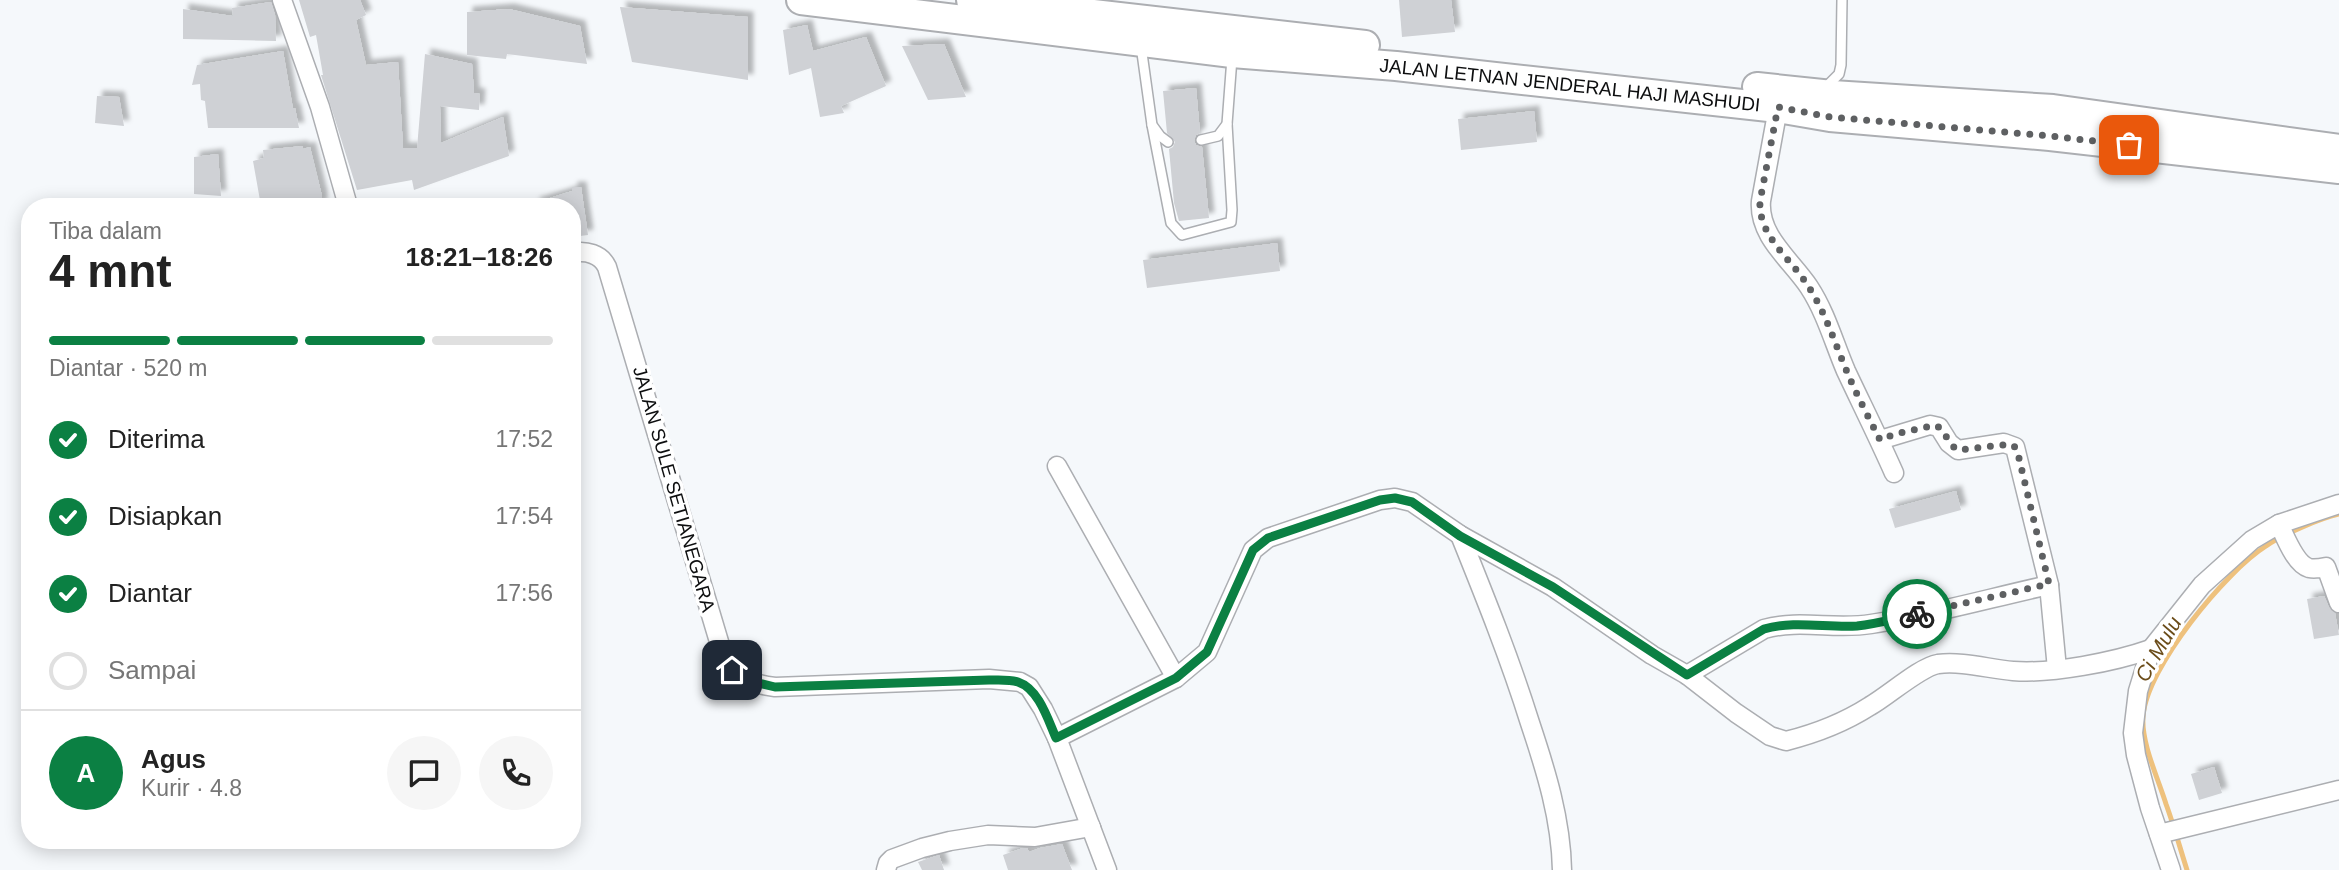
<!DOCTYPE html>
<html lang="id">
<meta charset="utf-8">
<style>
body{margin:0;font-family:Arial,sans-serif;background:#f6f6f6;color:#222;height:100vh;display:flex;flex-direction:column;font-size:26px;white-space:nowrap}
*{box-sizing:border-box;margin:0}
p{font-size:23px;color:#767676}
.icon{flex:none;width:38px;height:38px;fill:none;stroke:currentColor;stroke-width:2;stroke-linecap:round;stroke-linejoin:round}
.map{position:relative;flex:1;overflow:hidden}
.panel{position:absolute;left:21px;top:198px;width:560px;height:651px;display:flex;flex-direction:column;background:#fff;border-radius:28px;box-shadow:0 4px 18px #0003}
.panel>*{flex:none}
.pin{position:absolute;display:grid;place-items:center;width:60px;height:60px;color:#fff;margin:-30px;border-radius:14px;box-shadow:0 4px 10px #0006}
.courier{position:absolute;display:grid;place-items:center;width:70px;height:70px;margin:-35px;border:5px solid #0b8043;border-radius:50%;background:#fff;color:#222;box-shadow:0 2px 9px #0007}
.overview em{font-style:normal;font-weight:800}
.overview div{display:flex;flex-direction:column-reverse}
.overview{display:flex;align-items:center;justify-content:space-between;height:119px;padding:0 28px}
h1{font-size:46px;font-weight:800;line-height:52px}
.bar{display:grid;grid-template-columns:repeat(4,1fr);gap:10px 7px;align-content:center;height:84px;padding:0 28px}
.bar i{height:9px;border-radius:5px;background:#e0e0e0}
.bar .on{background:#0b8043}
.bar p{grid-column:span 4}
.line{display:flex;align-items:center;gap:18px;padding:0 28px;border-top:2px solid #e0e0e0}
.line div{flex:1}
.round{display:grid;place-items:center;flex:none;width:74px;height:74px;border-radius:37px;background:#f6f6f6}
ol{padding:0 28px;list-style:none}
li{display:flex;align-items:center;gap:21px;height:77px}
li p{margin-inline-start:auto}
li .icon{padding:7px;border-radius:50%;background:#0b8043;color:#fff;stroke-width:4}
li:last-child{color:#767676}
li i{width:38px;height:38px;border:4px solid #e0e0e0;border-radius:50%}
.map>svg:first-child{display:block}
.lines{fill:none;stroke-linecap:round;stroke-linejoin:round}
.stream{stroke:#eec17d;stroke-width:5}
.building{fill:#cfd1d5;filter:url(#shadow)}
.service-casing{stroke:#acaeb2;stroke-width:12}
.minor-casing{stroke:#acaeb2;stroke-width:21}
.primary-casing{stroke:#acaeb2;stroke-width:32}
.service{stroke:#fff;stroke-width:9}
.minor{stroke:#fff;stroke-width:18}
.primary{stroke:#fff;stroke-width:28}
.done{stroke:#5e6062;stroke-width:7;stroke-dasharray:0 12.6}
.route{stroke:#0b8043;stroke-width:9}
.labels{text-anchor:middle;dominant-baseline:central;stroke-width:7;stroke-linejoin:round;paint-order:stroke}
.street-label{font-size:19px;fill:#0d0e0f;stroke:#fff}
.water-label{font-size:21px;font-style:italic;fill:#6b4c19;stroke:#fff}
</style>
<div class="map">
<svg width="2339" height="870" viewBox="0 0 2339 870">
<defs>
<filter id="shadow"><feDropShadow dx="5.5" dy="-5.5" stdDeviation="2" flood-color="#0004"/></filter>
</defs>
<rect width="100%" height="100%" fill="#f5f8fb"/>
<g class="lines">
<path class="stream" d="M2187,870C2180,848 2174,826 2166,804C2158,778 2141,743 2143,716C2147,667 2225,572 2266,546C2281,535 2321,518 2339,514"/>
</g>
<g class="building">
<path d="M299,0H360L366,15L356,20L366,65L398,62L403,148H417L425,54L472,64L474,93L480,94L479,110L440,106L441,143L503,117L509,156L414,190L412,180L357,190L321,75H323L316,35L310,37Z"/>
<path d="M1399,0H1451L1455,32L1402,37Z"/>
<path d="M271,2L275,15L276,41L183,39V9L233,16L232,8Z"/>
<path d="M620,7L748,17V80L632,62Z"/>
<path d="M509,9L580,26L587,64L507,54L506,59L467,55V12Z"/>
<path d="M807,25L813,51L866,37L886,86L841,106L844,113L820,117L811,68L789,75L783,30Z"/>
<path d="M944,44L966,97L928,100L902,46Z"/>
<path d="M283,51L293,109L295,108L299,128H208L205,101L201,100L200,84L192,85L197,65Z"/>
<path d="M1196,88L1200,133L1196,135L1194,141L1196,145L1202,147L1209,218L1179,221L1174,203L1169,149L1173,147L1175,142L1167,133L1163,91Z"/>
<path d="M97,96L119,97L124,126L95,123Z"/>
<path d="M1534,111L1537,142L1461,150L1458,119Z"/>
<path d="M303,146V149L310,147L322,196V206H261L253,161L264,158L263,150Z"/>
<path d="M218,154L221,196L194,194V157Z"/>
<path d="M572,187H581L588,235L572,237V206H535L534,203L572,191Z"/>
<path d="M1277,243L1280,271L1147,288L1143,260Z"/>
<path d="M1956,491L1961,510L1895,528L1889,509Z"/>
<path d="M2324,596L2329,607L2335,613L2339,635L2314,639L2307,599Z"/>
<path d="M2214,767L2222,793L2199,800L2191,774Z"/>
<path d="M1062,844L1072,870H1008L1003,855L1023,848H1027L1029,852L1040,848Z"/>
<path d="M939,855L944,870H922L918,862Z"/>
</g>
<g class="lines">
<g class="service-casing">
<g id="service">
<path d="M1141,46L1152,125L1160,136L1168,142"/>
<path d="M1823,90L1839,74L1841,65L1842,0"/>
<path d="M1152,125L1171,223L1182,235L1231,222L1232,210L1227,124"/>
<path d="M1201,140L1218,136L1227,124L1232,58"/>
</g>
</g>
<g class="minor-casing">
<g id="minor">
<path d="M282,0L320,107L348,206"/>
<path d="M1778,108L1761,201C1758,236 1791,260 1809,287C1826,313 1834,343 1846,371C1862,405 1879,439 1894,473"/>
<path d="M572,253C586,250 601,254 607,267L720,645C733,675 743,683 775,687L989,679L1020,682L1029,687L1043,709L1057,738L1107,870"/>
<path d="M1880,440L1930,425L1939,427L1949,443L1958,450L2004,443L2015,447L2049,585L2057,669"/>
<path d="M1057,466L1176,678"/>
<path d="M2279,524C2285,536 2295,564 2309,568C2314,569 2321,568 2326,567L2339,603"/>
<path d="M1460,535C1485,597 1510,659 1530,723C1546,771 1561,819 1562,870"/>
<path d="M1687,675L1764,629C1799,619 1835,630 1871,624C1931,615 1990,598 2049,585"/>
<path d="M1057,738L1176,678L1207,652L1253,550L1268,538L1380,500L1395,498L1412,502L1460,535L1553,587L1652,655L1687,675L1736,713L1770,736L1786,741C1814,734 1845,722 1870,706C1888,696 1920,667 1938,664C1963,661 1989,669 2013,671C2052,674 2114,662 2151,649"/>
<path d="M2159,834L2339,790"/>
<path d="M886,870L888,863L892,859L922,848L950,841L988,835L1035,837L1091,827"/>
<path d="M2171,870L2150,808L2136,755L2133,733L2138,691L2151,649L2202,585L2252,540L2279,524L2339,504"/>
</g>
</g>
<g class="primary-casing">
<g id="primary">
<path d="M801,0L1232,53L1396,66L1778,108L1830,117L2050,136L2339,169"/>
<path d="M971,0L1365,45"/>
<path d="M1757,87L1832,95L2053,109L2339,149"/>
</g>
</g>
<use href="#service" class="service"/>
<use href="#minor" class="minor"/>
<use href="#primary" class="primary"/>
</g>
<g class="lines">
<path class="done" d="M1917,614L2049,584L2018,454L2015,447L2011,444L1958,450C1947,444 1946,430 1935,425L1895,434L1880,440C1868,416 1855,392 1845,367C1833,338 1824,309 1806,283C1789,257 1758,235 1760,201L1778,107L1830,117L2050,136L2129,145"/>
<path class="route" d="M732,670L746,680L775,687L989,680C998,680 1009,679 1018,682C1039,689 1048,720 1056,738L1176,678L1207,652L1253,550L1268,538L1380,500L1395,498L1412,502L1460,536L1553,587L1687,675L1764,629C1795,620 1826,628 1857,626C1878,624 1897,618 1917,614"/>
</g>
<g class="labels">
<g class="street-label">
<text transform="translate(1570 85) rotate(6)">JALAN LETNAN JENDERAL HAJI MASHUDI</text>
<text transform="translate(674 489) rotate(74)">JALAN SULE SETIANEGARA</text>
</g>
<g class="water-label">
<text transform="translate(2158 649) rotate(-60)">Ci Mulu</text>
</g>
</g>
</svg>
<div class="pin" style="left:2129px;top:145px;background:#ea580c"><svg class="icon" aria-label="bag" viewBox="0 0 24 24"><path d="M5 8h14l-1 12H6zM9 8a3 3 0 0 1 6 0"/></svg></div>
<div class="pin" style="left:732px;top:670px;background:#1f2937"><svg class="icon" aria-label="home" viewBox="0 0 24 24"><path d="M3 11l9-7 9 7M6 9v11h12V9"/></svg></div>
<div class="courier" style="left:1917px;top:614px"><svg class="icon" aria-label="bike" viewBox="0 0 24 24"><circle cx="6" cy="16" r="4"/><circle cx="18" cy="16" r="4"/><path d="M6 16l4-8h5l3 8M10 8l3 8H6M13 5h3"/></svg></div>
<section class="panel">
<div class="overview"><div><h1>4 mnt</h1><p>Tiba dalam</p></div><em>18:21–18:26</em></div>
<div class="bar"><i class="on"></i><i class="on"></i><i class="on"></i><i></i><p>Diantar · 520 m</p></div>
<ol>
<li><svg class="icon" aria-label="check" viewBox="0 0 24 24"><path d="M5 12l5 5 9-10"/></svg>Diterima<p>17:52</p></li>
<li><svg class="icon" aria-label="check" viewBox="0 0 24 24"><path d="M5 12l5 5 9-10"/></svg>Disiapkan<p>17:54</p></li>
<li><svg class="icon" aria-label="check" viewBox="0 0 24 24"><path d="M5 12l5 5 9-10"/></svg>Diantar<p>17:56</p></li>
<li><i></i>Sampai</li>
</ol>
<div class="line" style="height:126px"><b class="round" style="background:#0b8043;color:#fff">A</b><div><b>Agus</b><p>Kurir · 4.8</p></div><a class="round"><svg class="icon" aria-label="chat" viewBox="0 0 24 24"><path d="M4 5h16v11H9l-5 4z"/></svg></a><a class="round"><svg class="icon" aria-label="phone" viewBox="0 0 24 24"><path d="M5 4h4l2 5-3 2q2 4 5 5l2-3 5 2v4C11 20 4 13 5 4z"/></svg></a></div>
</section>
</div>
